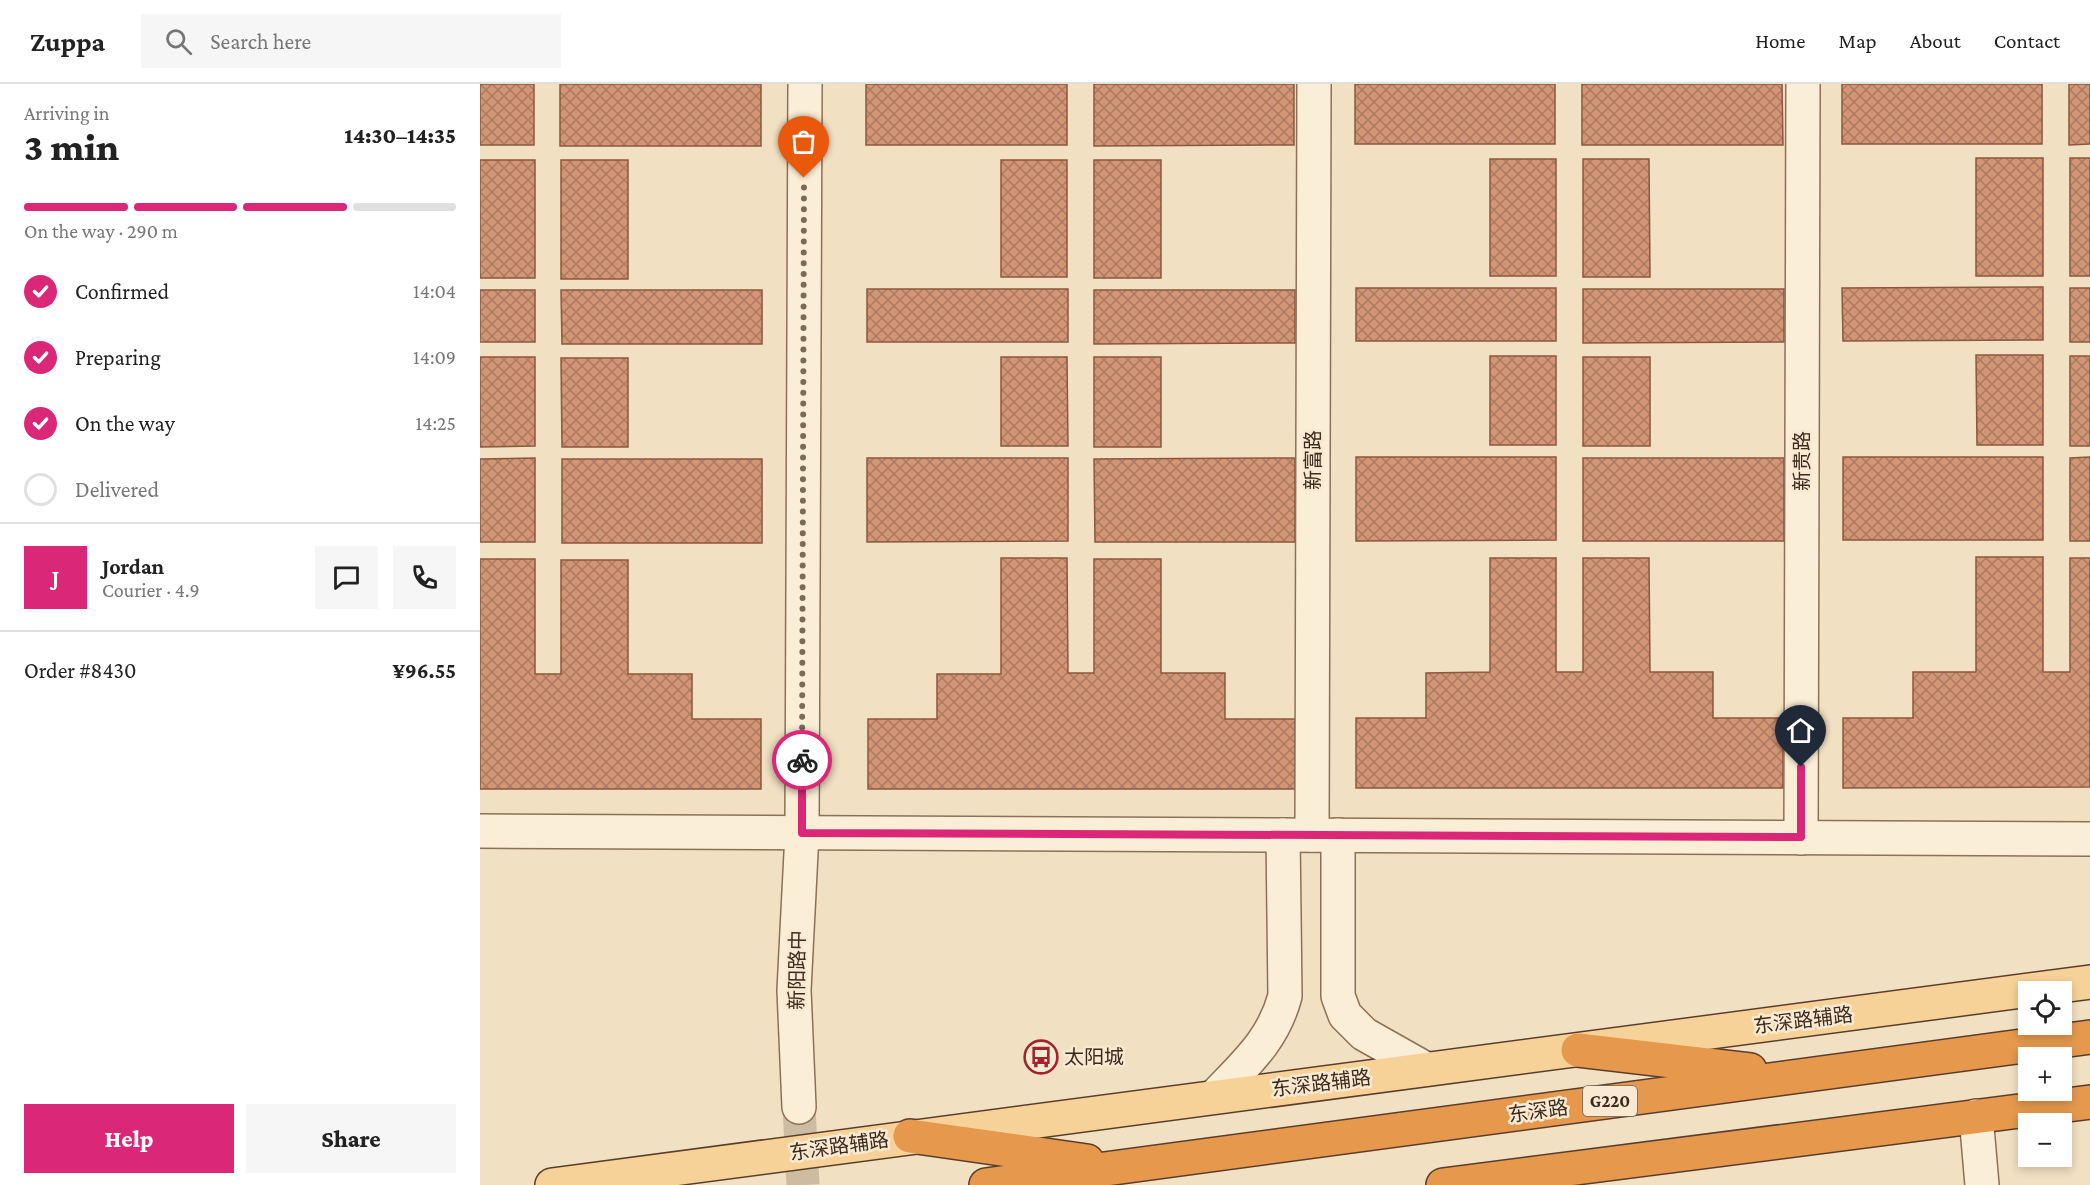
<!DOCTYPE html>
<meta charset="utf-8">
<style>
body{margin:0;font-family:"Crimson Pro","Noto Sans SC",serif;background:#f6f6f6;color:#222;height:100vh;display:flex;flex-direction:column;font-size:22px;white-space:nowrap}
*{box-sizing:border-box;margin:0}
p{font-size:20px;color:#767676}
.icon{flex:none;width:33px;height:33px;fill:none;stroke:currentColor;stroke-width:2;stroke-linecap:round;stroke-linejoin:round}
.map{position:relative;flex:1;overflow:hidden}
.details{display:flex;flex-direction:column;background:#fff;width:480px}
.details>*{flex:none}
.fabs{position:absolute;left:1538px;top:897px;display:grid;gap:12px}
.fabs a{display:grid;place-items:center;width:54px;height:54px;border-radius:0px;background:#fff;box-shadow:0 3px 9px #0003;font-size:30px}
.pin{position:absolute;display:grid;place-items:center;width:51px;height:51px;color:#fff;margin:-62px -26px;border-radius:50% 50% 50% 0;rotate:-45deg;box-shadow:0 0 6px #0007}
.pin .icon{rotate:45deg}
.courier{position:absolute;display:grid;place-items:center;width:60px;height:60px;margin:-30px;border:4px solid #db2777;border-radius:50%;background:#fff;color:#222;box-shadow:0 2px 8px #0007}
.overview em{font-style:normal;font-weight:800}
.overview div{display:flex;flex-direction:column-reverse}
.overview{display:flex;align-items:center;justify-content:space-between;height:102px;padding:0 24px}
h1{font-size:39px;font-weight:800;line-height:45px}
.bar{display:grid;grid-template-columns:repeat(4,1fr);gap:9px 6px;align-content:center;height:72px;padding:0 24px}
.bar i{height:8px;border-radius:4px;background:#e0e0e0}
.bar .on{background:#db2777}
.bar p{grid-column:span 4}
.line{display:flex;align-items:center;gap:15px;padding:0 24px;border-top:2px solid #e0e0e0}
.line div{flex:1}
.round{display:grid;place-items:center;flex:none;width:63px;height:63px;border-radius:0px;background:#f6f6f6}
ol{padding:0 24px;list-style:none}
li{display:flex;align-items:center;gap:18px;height:66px}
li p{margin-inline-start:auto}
li .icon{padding:6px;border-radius:50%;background:#db2777;color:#fff;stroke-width:4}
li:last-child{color:#767676}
li i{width:33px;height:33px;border:3px solid #e0e0e0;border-radius:50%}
.primary-button{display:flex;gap:12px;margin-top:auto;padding:12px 24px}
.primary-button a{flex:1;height:69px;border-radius:0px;background:#db2777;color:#fff;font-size:24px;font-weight:800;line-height:69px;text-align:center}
.primary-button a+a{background:#f6f6f6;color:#222}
header{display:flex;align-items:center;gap:36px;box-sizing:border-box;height:84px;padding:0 30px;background:#fff;border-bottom:2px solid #e0e0e0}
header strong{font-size:28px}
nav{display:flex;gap:33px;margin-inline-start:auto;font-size:21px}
.search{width:420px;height:54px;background:#f6f6f6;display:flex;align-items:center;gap:15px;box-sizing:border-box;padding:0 21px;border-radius:0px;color:#767676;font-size:22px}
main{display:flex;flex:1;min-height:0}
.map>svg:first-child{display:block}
.building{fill:url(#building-cross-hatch);stroke:#8d573c;stroke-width:1.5}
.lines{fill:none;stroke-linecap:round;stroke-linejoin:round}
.minor-tunnel{stroke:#cdbca1;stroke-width:33;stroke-dasharray:33 16;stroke-linecap:butt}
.minor-casing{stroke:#8d7058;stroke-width:36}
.major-casing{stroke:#5a3e2c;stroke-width:36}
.highway-casing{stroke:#5a3e2c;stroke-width:36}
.minor{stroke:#fbeed6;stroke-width:33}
.major{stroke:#f7d298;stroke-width:33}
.highway{stroke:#e6984d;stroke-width:33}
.done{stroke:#7b6a57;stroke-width:6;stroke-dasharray:0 10.8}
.route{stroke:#db2777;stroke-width:8}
.labels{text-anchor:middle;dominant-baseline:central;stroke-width:5;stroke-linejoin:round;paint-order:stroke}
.shield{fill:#f8ead2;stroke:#746453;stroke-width:1.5}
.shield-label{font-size:18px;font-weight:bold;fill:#3b2a1d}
.street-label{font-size:20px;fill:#3b2a1d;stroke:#f8ead2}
.poi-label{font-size:20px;fill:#3b2a1d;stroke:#f8ead2;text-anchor:start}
</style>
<header>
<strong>Zuppa</strong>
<div class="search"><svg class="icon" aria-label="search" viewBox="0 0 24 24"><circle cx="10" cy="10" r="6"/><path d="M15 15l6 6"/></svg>Search here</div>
<nav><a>Home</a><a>Map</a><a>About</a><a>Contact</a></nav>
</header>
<main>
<section class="details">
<div class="overview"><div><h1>3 min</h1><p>Arriving in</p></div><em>14:30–14:35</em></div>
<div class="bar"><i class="on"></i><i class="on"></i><i class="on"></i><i></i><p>On the way · 290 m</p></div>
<ol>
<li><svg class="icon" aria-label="check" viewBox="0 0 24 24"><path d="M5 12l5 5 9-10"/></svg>Confirmed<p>14:04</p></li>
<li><svg class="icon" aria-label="check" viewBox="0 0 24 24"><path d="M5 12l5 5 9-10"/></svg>Preparing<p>14:09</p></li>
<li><svg class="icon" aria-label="check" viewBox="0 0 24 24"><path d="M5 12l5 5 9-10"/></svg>On the way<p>14:25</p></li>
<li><i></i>Delivered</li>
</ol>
<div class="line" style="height:108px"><b class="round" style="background:#db2777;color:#fff">J</b><div><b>Jordan</b><p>Courier · 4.9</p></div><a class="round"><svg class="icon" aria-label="chat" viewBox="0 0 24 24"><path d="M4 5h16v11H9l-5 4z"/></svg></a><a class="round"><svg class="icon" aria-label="phone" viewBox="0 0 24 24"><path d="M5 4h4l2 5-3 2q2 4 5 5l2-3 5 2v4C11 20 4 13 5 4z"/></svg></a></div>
<div class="line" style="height:78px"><div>Order #8430</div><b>¥96.55</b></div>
<div class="primary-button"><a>Help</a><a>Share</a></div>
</section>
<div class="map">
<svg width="1610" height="1101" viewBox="0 0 1610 1101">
<defs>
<pattern id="building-cross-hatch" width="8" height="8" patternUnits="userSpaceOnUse" patternTransform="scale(1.5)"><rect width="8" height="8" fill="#d29576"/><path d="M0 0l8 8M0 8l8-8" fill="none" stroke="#ac7a60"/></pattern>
</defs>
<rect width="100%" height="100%" fill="#f1e0c2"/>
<g class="building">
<rect x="0" y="0" width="54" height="61"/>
<rect x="80" y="0" width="201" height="62"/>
<rect x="386" y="0" width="201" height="61"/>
<path d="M614,0H814V61L614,62Z"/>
<rect x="875" y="0" width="200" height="60"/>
<path d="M1102,0H1302L1303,61H1102Z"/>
<rect x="1362" y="0" width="200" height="60"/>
<path d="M1589,0H1610V60L1589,61Z"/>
<rect x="1496" y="74" width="67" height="118"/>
<rect x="1590" y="74" width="20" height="118"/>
<rect x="1010" y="75" width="66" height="117"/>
<path d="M1103,75H1169L1170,193H1103Z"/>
<rect x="0" y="76" width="55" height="118"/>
<rect x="81" y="76" width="67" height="119"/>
<rect x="521" y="76" width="66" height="117"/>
<rect x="614" y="76" width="67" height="118"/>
<path d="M1563,203V256L1363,257L1362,204Z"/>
<rect x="876" y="204" width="200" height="53"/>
<rect x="1590" y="204" width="20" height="54"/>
<rect x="387" y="205" width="201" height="53"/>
<path d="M1103,205H1304V258L1103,259Z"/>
<rect x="0" y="206" width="55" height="52"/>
<path d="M81,206H282V260H82Z"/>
<path d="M614,206H815V259L614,260Z"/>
<path d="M1496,271H1563V361H1497Z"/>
<rect x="1010" y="272" width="66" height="89"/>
<rect x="1590" y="272" width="20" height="90"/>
<path d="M0,273H55V362L0,363Z"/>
<path d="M521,273H587L588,362H521Z"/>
<rect x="614" y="273" width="67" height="90"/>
<rect x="1103" y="273" width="67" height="89"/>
<path d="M81,274H148V363H82Z"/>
<path d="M876,373H1076V456L876,457Z"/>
<rect x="1363" y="373" width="200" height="83"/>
<path d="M1610,373V457H1590V374Z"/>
<path d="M55,374V458H0V375Z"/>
<path d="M387,374H588V457L387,458Z"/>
<path d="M815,374V458H615L614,375Z"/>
<rect x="1103" y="374" width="201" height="83"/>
<rect x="82" y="375" width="200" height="84"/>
<path d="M1496,473H1563V588H1590V474H1610V703L1363,704V634H1433V588H1496Z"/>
<path d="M521,474H587L588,589H614V475H681V589H745V635H815V705H388V635H457V590H521Z"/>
<path d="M1010,474H1076V588H1103V474H1169L1170,588H1233V634H1303V704H876V634H946V589L1010,588Z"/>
<path d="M0,475H55V590H81V476H148V590H212V635H281V705H0Z"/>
</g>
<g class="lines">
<path class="minor-tunnel" d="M319,1023L323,1101"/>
<g class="minor-casing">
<g id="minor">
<path d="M0,747L1610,755"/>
<path d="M832,751L834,0"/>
<path d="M858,751V912L865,931L884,950L946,985"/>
<path d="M1321,754L1323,0"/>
<path d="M734,1013C765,980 793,957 805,912L803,751"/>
<path d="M319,1023L314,906L322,749L325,0"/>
<path d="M1496,1032L1502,1101"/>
</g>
</g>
<g class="major-casing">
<path id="major" d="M72,1101L1610,898"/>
</g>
<g class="highway-casing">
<g id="highway">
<path d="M1098,966L1270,986"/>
<path d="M430,1052L607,1077"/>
<path d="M506,1101L1610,953"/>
<path d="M963,1101L1610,1018"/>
</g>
</g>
<use href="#minor" class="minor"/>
<use href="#major" class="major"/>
<use href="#highway" class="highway"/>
</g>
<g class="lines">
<path class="done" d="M322,676L324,94"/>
<path class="route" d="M322,676V749L1321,753V683"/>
</g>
<defs>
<g id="bus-ring" transform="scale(1.725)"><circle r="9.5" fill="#f8ead2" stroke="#a0242d" stroke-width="1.5"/><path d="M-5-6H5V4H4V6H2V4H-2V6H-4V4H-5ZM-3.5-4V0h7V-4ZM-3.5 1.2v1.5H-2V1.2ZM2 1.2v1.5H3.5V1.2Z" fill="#a0242d"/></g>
</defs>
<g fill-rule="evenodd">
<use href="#bus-ring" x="561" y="973"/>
</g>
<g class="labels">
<rect class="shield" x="1103" y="1002" width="54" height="30" rx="4.5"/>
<g class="shield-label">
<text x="1130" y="1017">G220</text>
</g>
<g class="street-label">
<text transform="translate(833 376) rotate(-90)">新富路</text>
<text transform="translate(1322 377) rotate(-90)">新贵路</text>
<text transform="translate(317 886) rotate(-89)">新阳路中</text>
<text transform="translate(1323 936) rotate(-7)">东深路辅路</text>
<text transform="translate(841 999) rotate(-7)">东深路辅路</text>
<text transform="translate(1058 1027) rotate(-8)">东深路</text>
<text transform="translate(359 1062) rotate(-8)">东深路辅路</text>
</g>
<g class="poi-label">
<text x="584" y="973">太阳城</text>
</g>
</g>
</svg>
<div class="fabs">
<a><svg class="icon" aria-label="locate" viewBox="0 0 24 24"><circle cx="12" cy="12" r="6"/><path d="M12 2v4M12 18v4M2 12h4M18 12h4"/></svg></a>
<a>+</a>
<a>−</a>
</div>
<div class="pin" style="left:324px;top:94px;background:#ea580c"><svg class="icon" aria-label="bag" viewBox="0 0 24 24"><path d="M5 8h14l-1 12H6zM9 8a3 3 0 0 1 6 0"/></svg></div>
<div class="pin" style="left:1321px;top:683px;background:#1f2937"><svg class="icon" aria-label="home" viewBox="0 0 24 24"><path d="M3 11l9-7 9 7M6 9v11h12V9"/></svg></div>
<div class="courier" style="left:322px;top:676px"><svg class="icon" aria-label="bike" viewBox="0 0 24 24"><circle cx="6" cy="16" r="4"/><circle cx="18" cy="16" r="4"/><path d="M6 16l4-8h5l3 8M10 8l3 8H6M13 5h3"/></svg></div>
</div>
</main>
